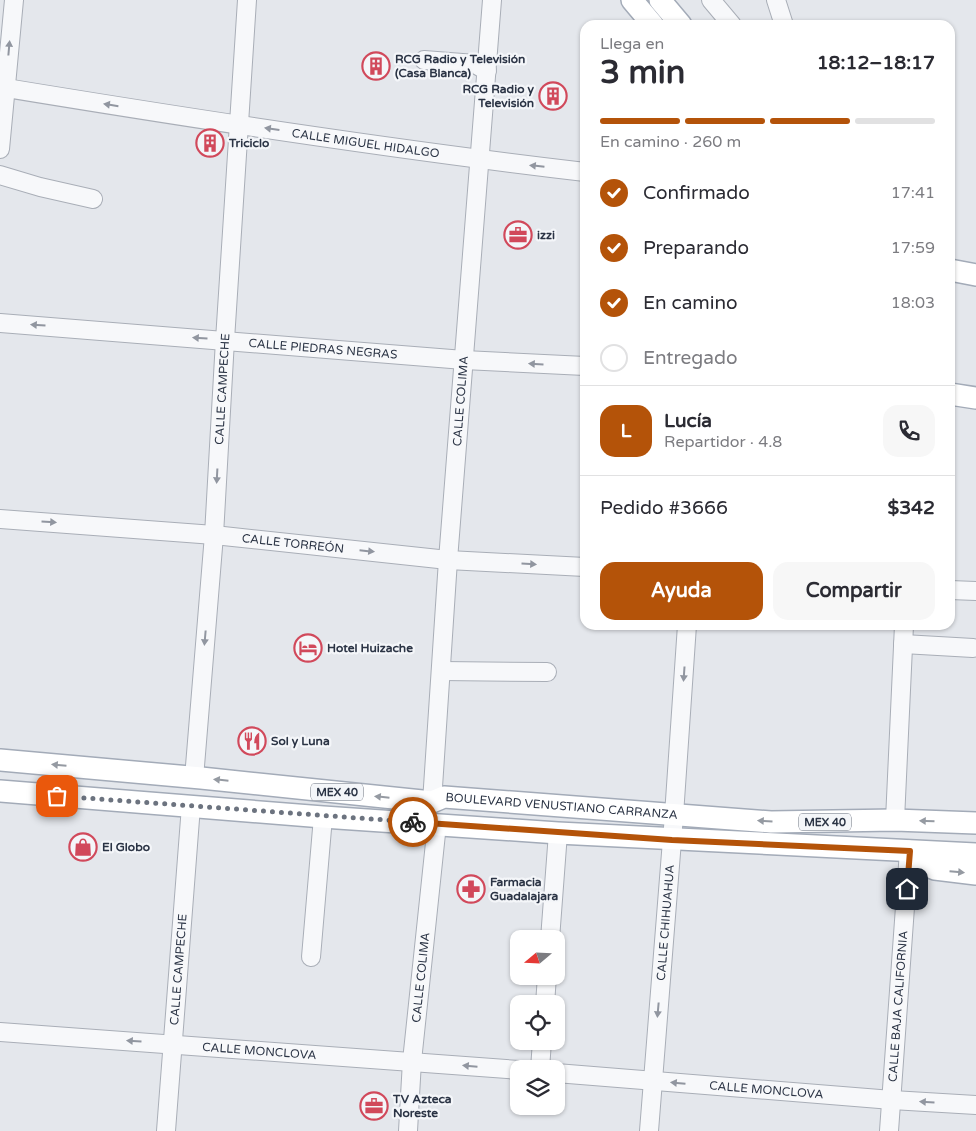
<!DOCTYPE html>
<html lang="es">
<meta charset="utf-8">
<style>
body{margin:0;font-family:"Varela Round",sans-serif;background:#f7f7f7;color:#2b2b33;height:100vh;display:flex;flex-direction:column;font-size:19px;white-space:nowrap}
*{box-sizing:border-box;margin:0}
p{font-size:16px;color:#7c7c81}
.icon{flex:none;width:28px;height:28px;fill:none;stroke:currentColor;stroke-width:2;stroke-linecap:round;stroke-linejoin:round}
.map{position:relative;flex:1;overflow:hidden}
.panel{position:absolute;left:580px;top:20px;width:375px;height:610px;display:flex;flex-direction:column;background:#fff;border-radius:15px;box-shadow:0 1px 4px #0004}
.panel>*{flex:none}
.needle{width:32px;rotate:251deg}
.buttons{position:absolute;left:510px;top:930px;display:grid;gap:10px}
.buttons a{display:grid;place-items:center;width:55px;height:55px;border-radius:10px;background:#fff;box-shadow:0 1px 4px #0004;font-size:25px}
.pin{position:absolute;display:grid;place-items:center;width:42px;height:42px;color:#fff;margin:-21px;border-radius:10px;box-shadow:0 2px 8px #0006}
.courier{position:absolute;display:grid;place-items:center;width:50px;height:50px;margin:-25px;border:4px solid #b45309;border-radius:50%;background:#fff;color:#222;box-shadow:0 1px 6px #0007}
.head em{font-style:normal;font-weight:700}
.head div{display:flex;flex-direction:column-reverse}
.head{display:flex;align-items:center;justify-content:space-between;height:85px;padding:0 20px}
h1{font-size:32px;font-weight:700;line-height:38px}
.bar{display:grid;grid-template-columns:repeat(4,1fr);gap:8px 5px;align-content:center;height:60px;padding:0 20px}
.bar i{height:6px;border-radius:4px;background:#e1e1e2}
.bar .active{background:#b45309}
.bar p{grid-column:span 4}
.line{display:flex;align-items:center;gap:12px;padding:0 20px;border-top:1px solid #e1e1e2}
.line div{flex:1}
.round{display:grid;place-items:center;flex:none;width:52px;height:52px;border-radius:15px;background:#f7f7f7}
ol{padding:0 20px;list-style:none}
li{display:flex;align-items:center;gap:15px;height:55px}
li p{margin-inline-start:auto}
li .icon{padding:5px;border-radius:50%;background:#b45309;color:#fff;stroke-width:4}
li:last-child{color:#7c7c81}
li i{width:28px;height:28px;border:2px solid #e1e1e2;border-radius:50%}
.cta{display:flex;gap:10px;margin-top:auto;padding:10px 20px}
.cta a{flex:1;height:58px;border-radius:15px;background:#b45309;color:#fff;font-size:20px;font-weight:700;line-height:58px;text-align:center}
.cta a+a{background:#f7f7f7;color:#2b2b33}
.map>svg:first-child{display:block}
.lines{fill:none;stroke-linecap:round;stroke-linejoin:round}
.minor-casing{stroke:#a9aeb7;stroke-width:20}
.major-casing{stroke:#a3abb8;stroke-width:24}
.minor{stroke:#f7f8fa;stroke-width:18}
.major{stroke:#fff;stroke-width:21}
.oneway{fill:#9196a0}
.oneway2{fill:#959aa2}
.done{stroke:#6c737f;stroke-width:5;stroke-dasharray:0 9}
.route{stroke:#b45309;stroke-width:6}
.labels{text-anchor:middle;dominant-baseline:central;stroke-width:4.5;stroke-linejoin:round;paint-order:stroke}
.shield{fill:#f4f6f9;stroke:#676e7b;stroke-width:1}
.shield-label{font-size:11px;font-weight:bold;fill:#2b3445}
.poi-label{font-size:12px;font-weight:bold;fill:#2b3445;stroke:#f4f6f9;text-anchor:start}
.street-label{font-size:12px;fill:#2b3445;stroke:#f4f6f9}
</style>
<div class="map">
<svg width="976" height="1131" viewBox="0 0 976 1131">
<rect width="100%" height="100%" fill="#e4e7ec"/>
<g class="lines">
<g class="minor-casing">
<g id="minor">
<path d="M711,0L732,25"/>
<path d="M776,0L784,25"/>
<path d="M424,60L475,64L487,71"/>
<path id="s1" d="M0,87C194,119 389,149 585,172"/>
<path d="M0,149L14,0"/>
<path d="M0,175L40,187L93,199"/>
<path id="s2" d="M0,323L464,360L585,366"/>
<path id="s3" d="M0,519L214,535L448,560L585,567"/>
<path d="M950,590L976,591"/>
<path d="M903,644L973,648"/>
<path d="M441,671L547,672"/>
<path id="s4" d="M194,778L214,535L225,340L247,0"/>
<path id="s5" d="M432,802L448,560L492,0"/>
<path d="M895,820L904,625"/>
<path d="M550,939L558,833"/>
<path d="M311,957L323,817"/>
<path d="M545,1004L547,976"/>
<path id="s6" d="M0,1032L519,1070"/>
<path d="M540,1069L542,1041"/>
<path id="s7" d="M556,1073L892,1100L976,1105"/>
<path id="s8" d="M166,1131L191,806"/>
<path id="s9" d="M408,1131L412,1061L437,824"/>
<path id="s10" d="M649,1131L674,815L687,625"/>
<path id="s11" d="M889,1131L909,851"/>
</g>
</g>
<g class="major-casing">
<g id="major">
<path d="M632,0L653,25"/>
<path d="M660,0L681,25"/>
<path d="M950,270L976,275"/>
<path d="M950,394L976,398"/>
<path id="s12" d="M0,760L201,778L432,802L444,797L771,822L895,820L976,823"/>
<path d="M0,791L323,817L558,833L976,854"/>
<path d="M909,851L925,865L935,869L976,874"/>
</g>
</g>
<use href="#minor" class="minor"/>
<use href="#major" class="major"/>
</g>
<defs><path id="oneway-solid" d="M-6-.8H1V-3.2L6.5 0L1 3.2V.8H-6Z" transform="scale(1.25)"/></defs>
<g class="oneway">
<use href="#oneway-solid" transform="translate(9 48) rotate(-85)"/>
<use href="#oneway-solid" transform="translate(111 105) rotate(-171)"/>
<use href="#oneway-solid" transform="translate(272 129) rotate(-172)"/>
<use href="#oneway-solid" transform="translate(537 166) rotate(-174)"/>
<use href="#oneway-solid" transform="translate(38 325) rotate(-176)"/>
<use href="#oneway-solid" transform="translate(200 338) rotate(-176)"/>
<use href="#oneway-solid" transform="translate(536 364) rotate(-177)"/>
<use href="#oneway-solid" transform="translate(217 476) rotate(93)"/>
<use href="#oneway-solid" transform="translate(49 522) rotate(4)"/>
<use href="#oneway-solid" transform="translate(367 551) rotate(6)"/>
<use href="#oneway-solid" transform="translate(529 564) rotate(3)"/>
<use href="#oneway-solid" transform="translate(205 638) rotate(95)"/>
<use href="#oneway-solid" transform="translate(684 674) rotate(94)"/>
<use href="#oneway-solid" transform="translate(658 1010) rotate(95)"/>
<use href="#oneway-solid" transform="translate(134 1041) rotate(-176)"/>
<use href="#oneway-solid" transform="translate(470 1066) rotate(-175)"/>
<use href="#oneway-solid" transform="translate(678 1083) rotate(-175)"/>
<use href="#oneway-solid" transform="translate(927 1102) rotate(-177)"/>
</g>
<g class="oneway2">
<use href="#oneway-solid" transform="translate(59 765) rotate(-175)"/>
<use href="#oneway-solid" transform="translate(221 780) rotate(-174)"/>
<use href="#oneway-solid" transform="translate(382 797) rotate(-174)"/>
<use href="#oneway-solid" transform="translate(765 821) rotate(-177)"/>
<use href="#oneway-solid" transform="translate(927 821) rotate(-178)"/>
<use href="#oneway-solid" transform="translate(957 872) rotate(5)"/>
</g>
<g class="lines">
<path class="done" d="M57,796L413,822"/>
<path class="route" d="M413,822L672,840L910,851L907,889"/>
</g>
<defs>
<g id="building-ring" transform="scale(1.4375)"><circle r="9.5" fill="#f4f6f9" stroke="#d1495b" stroke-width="1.5"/><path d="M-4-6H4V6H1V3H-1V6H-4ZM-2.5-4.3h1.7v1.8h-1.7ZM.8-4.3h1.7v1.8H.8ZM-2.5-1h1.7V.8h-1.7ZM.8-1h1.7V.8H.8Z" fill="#d1495b"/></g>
<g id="office-ring" transform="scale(1.4375)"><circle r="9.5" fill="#f4f6f9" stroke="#d1495b" stroke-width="1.5"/><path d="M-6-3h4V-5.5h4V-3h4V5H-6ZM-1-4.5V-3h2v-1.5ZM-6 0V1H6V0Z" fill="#d1495b"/></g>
<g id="hotel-ring" transform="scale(1.4375)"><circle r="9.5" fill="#f4f6f9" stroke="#d1495b" stroke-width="1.5"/><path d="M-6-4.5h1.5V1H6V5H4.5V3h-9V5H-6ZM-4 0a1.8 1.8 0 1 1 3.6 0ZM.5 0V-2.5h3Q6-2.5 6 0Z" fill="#d1495b"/></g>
<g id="restaurant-ring" transform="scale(1.4375)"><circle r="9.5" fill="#f4f6f9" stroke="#d1495b" stroke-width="1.5"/><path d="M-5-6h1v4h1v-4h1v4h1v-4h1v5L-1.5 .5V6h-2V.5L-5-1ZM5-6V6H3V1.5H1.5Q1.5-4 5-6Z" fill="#d1495b"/></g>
<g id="shop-ring" transform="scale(1.4375)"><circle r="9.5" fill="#f4f6f9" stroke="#d1495b" stroke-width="1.5"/><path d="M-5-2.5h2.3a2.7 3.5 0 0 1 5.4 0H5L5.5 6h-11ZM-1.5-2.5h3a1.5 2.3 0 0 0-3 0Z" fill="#d1495b"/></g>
<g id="pharmacy-ring" transform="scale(1.4375)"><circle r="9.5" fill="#f4f6f9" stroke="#d1495b" stroke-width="1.5"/><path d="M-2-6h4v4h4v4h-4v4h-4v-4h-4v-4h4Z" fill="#d1495b"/></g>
</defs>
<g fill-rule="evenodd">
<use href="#building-ring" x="376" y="66"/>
<use href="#building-ring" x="553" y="96"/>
<use href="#building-ring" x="210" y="143"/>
<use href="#office-ring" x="518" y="235"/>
<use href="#hotel-ring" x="308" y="648"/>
<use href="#restaurant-ring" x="252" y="741"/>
<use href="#shop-ring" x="83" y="847"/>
<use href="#pharmacy-ring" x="471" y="889"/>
<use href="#office-ring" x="374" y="1106"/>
</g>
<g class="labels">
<g class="shield">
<rect x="311" y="783.5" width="52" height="17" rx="4"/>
<rect x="799" y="813.5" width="52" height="17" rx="4"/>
</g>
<g class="shield-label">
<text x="337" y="792">MEX 40</text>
<text x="825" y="822">MEX 40</text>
</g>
<g class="poi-label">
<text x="395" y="59">RCG Radio y Televisión<tspan x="395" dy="14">(Casa Blanca)</tspan></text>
<text x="534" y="89" text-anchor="end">RCG Radio y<tspan x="534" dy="14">Televisión</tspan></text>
<text x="229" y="143">Triciclo</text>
<text x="537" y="235">izzi</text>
<text x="327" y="648">Hotel Huizache</text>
<text x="271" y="741">Sol y Luna</text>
<text x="102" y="847">El Globo</text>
<text x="490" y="882">Farmacia<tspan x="490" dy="14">Guadalajara</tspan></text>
<text x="393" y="1099">TV Azteca<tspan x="393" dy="14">Noreste</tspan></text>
</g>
<g class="street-label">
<text stroke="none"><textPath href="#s1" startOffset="370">CALLE MIGUEL HIDALGO</textPath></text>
<text stroke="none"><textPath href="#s2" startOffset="324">CALLE PIEDRAS NEGRAS</textPath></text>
<text stroke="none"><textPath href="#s4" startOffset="390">CALLE CAMPECHE</textPath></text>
<text stroke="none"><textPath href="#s5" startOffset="402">CALLE COLIMA</textPath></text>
<text stroke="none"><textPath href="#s3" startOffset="294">CALLE TORREÓN</textPath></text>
<text stroke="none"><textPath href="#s12" startOffset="565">BOULEVARD VENUSTIANO CARRANZA</textPath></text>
<text stroke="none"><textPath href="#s10" startOffset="209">CALLE CHIHUAHUA</textPath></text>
<text stroke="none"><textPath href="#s8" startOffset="162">CALLE CAMPECHE</textPath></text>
<text stroke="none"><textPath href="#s9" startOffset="154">CALLE COLIMA</textPath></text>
<text stroke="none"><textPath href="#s11" startOffset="125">CALLE BAJA CALIFORNIA</textPath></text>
<text stroke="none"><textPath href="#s6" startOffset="260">CALLE MONCLOVA</textPath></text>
<text stroke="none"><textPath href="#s7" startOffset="211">CALLE MONCLOVA</textPath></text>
</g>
</g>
</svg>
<div class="buttons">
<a><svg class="needle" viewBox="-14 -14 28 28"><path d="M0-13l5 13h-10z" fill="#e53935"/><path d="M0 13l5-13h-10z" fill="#7c7c81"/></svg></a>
<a><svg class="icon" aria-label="locate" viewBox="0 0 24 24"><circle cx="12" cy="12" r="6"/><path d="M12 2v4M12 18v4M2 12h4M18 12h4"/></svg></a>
<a><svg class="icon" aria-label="layers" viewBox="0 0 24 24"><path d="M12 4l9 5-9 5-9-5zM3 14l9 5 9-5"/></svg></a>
</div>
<div class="pin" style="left:57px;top:796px;background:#ea580c"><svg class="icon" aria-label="bag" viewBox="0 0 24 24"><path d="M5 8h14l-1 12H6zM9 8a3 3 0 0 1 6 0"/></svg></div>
<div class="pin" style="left:907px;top:889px;background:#1f2937"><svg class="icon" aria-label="home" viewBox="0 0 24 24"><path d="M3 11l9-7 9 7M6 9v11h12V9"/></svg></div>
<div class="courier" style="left:413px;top:822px"><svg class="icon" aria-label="bike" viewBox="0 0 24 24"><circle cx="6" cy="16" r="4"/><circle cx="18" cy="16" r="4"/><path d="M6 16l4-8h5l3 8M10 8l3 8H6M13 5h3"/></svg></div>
<section class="panel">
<div class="head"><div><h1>3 min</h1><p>Llega en</p></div><em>18:12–18:17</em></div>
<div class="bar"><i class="active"></i><i class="active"></i><i class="active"></i><i></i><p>En camino · 260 m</p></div>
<ol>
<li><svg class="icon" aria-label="check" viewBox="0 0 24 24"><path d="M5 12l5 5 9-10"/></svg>Confirmado<p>17:41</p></li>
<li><svg class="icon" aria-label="check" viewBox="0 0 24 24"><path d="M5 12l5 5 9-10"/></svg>Preparando<p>17:59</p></li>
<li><svg class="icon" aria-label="check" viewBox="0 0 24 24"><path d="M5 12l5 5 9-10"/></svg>En camino<p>18:03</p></li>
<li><i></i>Entregado</li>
</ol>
<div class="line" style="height:90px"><b class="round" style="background:#b45309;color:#fff">L</b><div><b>Lucía</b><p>Repartidor · 4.8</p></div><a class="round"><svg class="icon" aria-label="phone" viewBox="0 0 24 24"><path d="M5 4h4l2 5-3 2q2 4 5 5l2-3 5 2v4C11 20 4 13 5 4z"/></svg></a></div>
<div class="line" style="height:65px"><div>Pedido #3666</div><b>$342</b></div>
<div class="cta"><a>Ayuda</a><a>Compartir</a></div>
</section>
</div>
